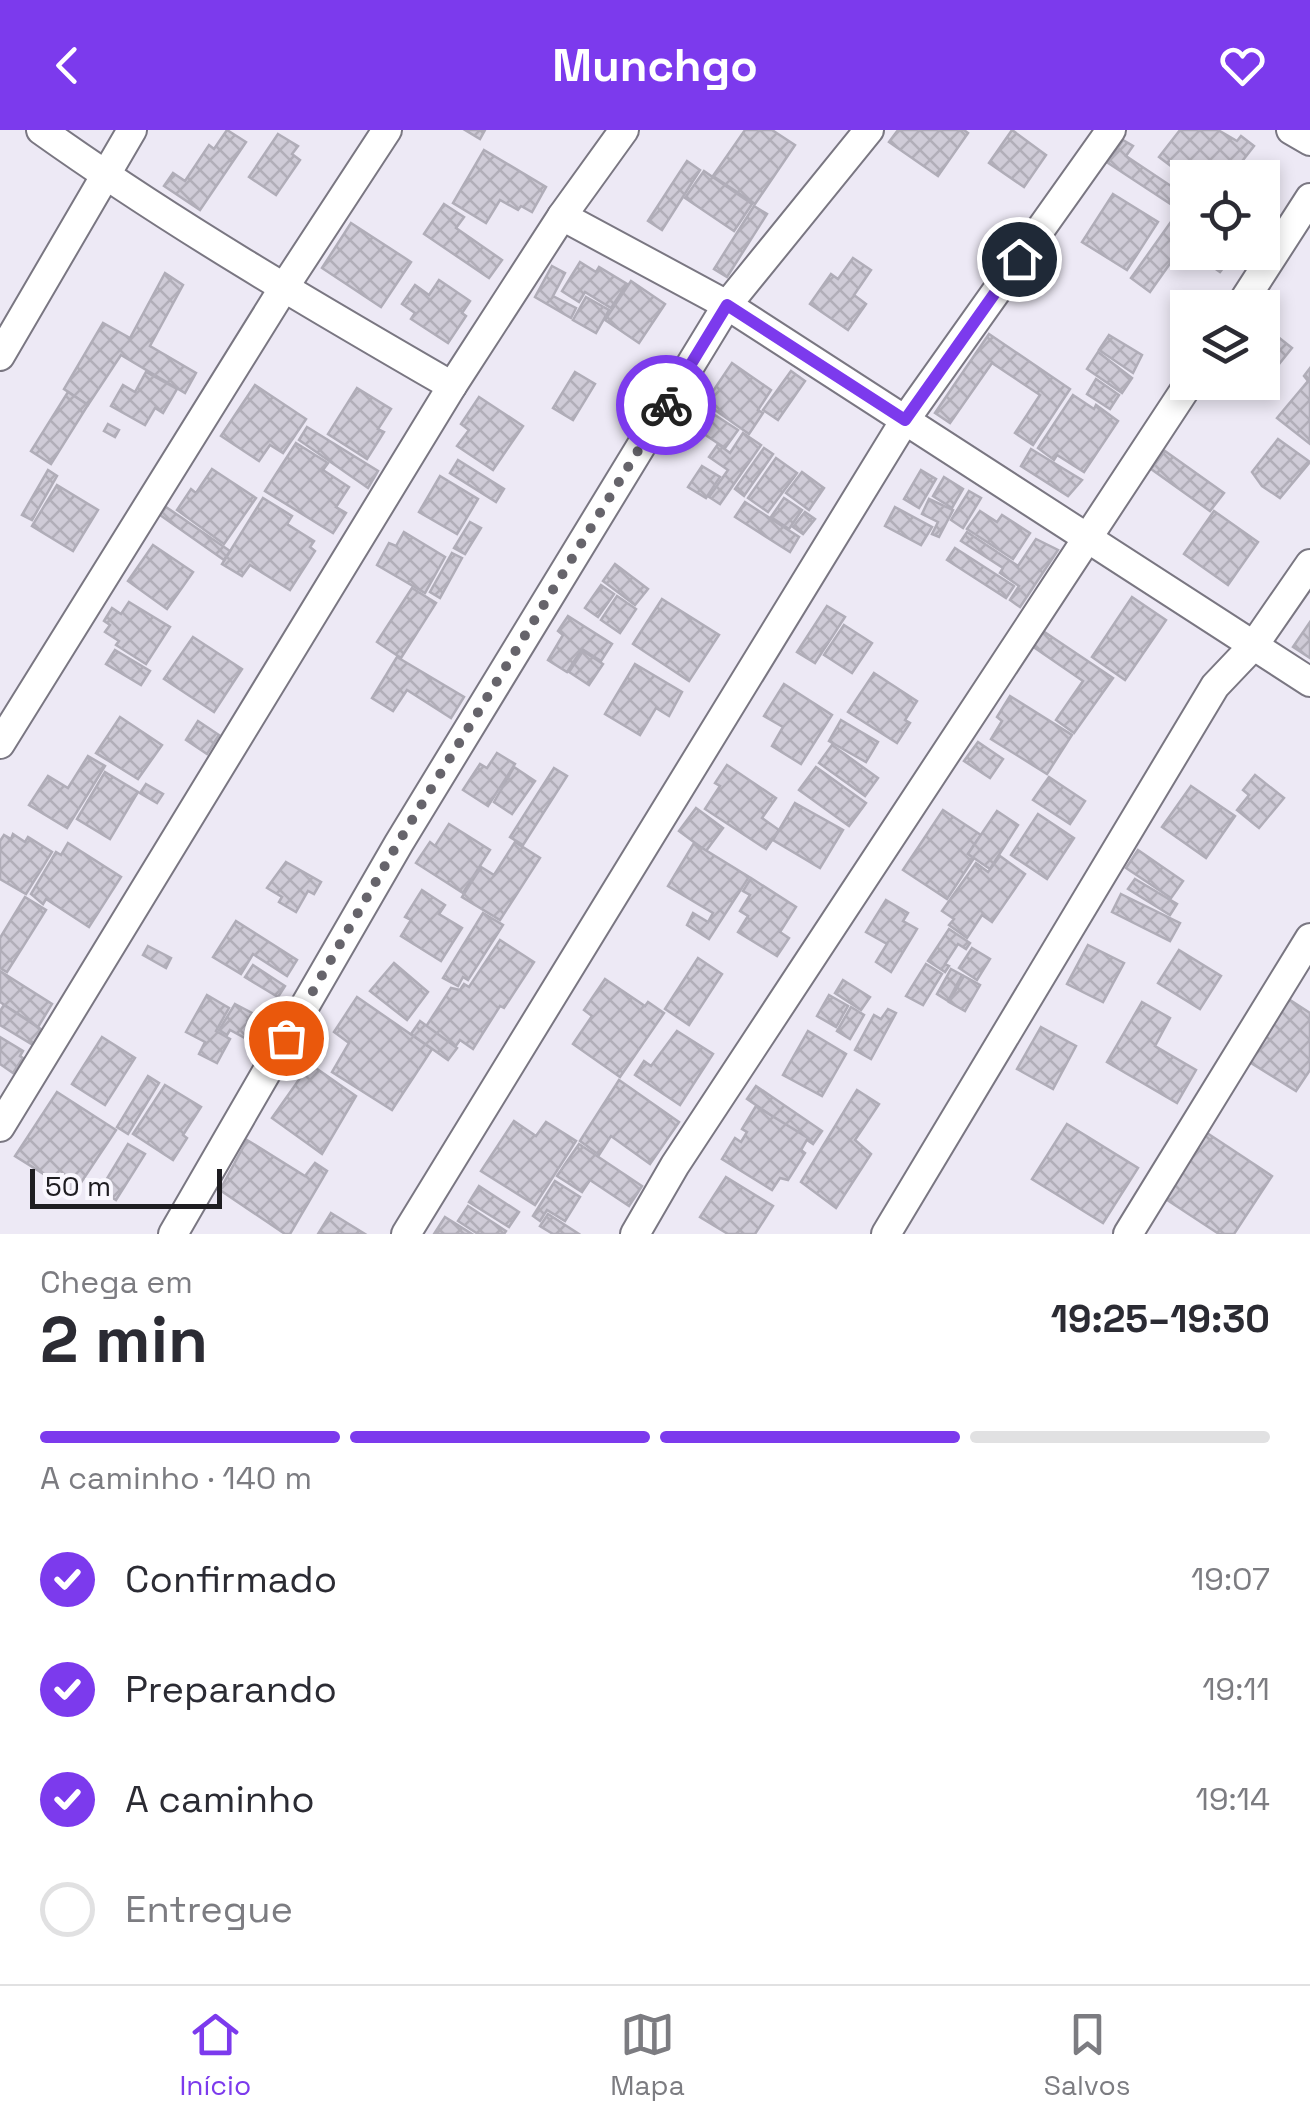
<!DOCTYPE html>
<html lang="pt">
<meta charset="utf-8">
<style>
body{margin:0;font-family:"Space Grotesk",sans-serif;background:#f2f2f3;color:#2b2b33;height:100vh;display:flex;flex-direction:column;font-size:38px;white-space:nowrap}
*{box-sizing:border-box;margin:0}
p{font-size:32px;color:#7c7c81}
.icon{flex:none;width:55px;height:55px;fill:none;stroke:currentColor;stroke-width:2;stroke-linecap:round;stroke-linejoin:round}
.map{position:relative;height:1104px;overflow:hidden}
.panel{display:flex;flex-direction:column;background:#fff;flex:1}
.panel>*{flex:none}
.tools{position:absolute;left:1170px;top:30px;display:grid;gap:20px}
.tools a{display:grid;place-items:center;width:110px;height:110px;border-radius:0px;background:#fff;box-shadow:0 5px 15px #0003;font-size:50px}
.scale{position:absolute;left:30px;bottom:25px;width:192px;box-sizing:border-box;padding-left:10px;border:5px solid #1e1d21;border-top:0;font-size:28px;line-height:35px;white-space:nowrap;color:#1e1d21;-webkit-text-stroke:8px #f9f7fe;paint-order:stroke}
.pin{position:absolute;display:grid;place-items:center;width:85px;height:85px;color:#fff;margin:-42px;border:5px solid #fff;border-radius:50%;box-shadow:0 2px 10px #0007}
.courier{position:absolute;display:grid;place-items:center;width:100px;height:100px;margin:-50px;border:8px solid #7c3aed;border-radius:50%;background:#fff;color:#222;box-shadow:0 2px 12px #0007}
.headline em{font-style:normal;font-weight:600}
.headline div{display:flex;flex-direction:column-reverse}
.headline{display:flex;align-items:center;justify-content:space-between;height:170px;padding:0 40px}
h1{font-size:65px;font-weight:600;line-height:75px}
.bar{display:grid;grid-template-columns:repeat(4,1fr);gap:15px 10px;align-content:center;height:120px;padding:0 40px}
.bar i{height:12px;border-radius:8px;background:#e1e1e2}
.bar .current{background:#7c3aed}
.bar p{grid-column:span 4}
ol{padding:0 40px;list-style:none}
li{display:flex;align-items:center;gap:30px;height:110px}
li p{margin-inline-start:auto}
li .icon{padding:10px;border-radius:50%;background:#7c3aed;color:#fff;stroke-width:4}
li:last-child{color:#7c7c81}
li i{width:55px;height:55px;border:5px solid #e1e1e2;border-radius:50%}
header{display:flex;justify-content:space-between;align-items:center;height:130px;padding:0 40px;background:#7c3aed;color:#fff;font-size:45px;font-weight:600}
.dock{display:flex;justify-content:space-around;align-items:center;height:140px;border-top:2px solid #e1e1e2;background:#fff;font-size:28px;color:#7c7c81}
.dock a{display:grid;justify-items:center;gap:5px}
.dock .current{color:#7c3aed}
.map>svg:first-child{display:block}
.building{fill:url(#building-cross-hatch);stroke:#b0adb8;stroke-width:2.5}
.lines{fill:none;stroke-linecap:round;stroke-linejoin:round}
.street-casing{stroke:#7a7782;stroke-width:32}
.street{stroke:#fff;stroke-width:28}
.done{stroke:#66646b;stroke-width:10;stroke-dasharray:0 18}
.route{stroke:#7c3aed;stroke-width:12}
</style>
<header><svg class="icon" aria-label="back" viewBox="0 0 24 24"><path d="M15 5l-7 7 7 7"/></svg>Munchgo<svg class="icon" aria-label="heart" viewBox="0 0 24 24"><path d="M12 20l-8-8c-3-5 5-10 8-4 3-6 11-1 8 4z"/></svg></header>
<div class="map">
<svg width="1310" height="1104" viewBox="0 0 1310 1104">
<defs>
<pattern id="building-cross-hatch" width="8" height="8" patternUnits="userSpaceOnUse" patternTransform="scale(2.5)"><rect width="8" height="8" fill="#cfcbd7"/><path d="M0 0l8 8M0 8l8-8" fill="none" stroke="#b1aeb8"/></pattern>
</defs>
<rect width="100%" height="100%" fill="#ede9f5"/>
<g class="building">
<path d="M227,0L246,12L200,80L164,56L173,43L185,51L209,15L214,19Z"/>
<path d="M465,0H485L480,9Z"/>
<path d="M745,0H772L795,15L755,74L713,46Z"/>
<path d="M898,0H964L968,3L938,46L889,12Z"/>
<path d="M1012,0L1046,25L1024,57L989,33Z"/>
<path d="M1180,0H1218L1237,11L1241,6L1254,16L1229,48L1188,49L1159,27Z"/>
<path d="M278,4L298,16L292,24L300,30L276,65L249,47Z"/>
<path d="M1123,10L1133,16L1126,26L1180,62L1172,75L1108,33Z"/>
<path d="M484,20L546,57L532,82L521,76L518,80L500,70L486,93L453,73Z"/>
<path d="M687,31L700,40L662,100L648,91Z"/>
<path d="M704,41L752,74L734,101L685,68Z"/>
<path d="M1113,64L1158,92L1127,140L1082,112Z"/>
<path d="M444,74L464,87L456,98L502,130L489,148L424,104Z"/>
<path d="M754,76L767,84L727,147L714,139Z"/>
<path d="M1178,82L1188,88V108L1150,162L1131,148Z"/>
<path d="M351,93L411,132L381,177L322,138Z"/>
<path d="M1192,122H1212L1227,133L1220,142Z"/>
<path d="M1218,122H1237L1238,123L1232,132Z"/>
<path d="M853,128L871,140L854,165L866,174L848,200L810,174L831,144L838,149Z"/>
<path d="M580,132L596,142L599,137L627,154L611,178L585,162L579,172L562,161Z"/>
<path d="M552,136L565,143L553,166L576,178L571,188L535,167Z"/>
<path d="M165,143L183,155L150,216L196,243L185,263L121,225L88,275L64,259L103,193L130,208Z"/>
<path d="M439,150L470,171L462,183L466,186L448,213L411,189L415,183L402,174L415,155L429,165Z"/>
<path d="M631,151L665,174L639,213L605,190Z"/>
<path d="M586,167L609,180L596,203L573,190Z"/>
<path d="M1263,195L1292,218L1259,259L1251,252H1262Z"/>
<path d="M989,204L1070,259L1033,315L1015,303L1040,265L992,233L950,293L935,283Z"/>
<path d="M1109,205L1142,225L1133,243L1099,220Z"/>
<path d="M1098,222L1132,248L1122,263L1087,239Z"/>
<path d="M732,233L771,260L758,280L763,283L749,304L705,273Z"/>
<path d="M1310,238V314L1277,288L1308,251L1304,246Z"/>
<path d="M791,241L805,251L778,290L763,280Z"/>
<path d="M146,242L177,259L163,283L155,278L145,295L111,276L123,255L135,262Z"/>
<path d="M575,242L595,254L573,290L553,278Z"/>
<path d="M1096,249L1119,265L1110,279L1087,264Z"/>
<path d="M255,255L306,289L283,323L270,315L259,331L221,306Z"/>
<path d="M357,258L391,279L378,299L384,302L367,329L328,304Z"/>
<path d="M68,262L88,275L51,334L31,321Z"/>
<path d="M1073,265L1094,279L1096,275L1118,291L1084,342L1057,325L1054,330L1038,318Z"/>
<path d="M479,267L523,296L493,340L457,316L469,300L461,294Z"/>
<path d="M701,276L738,300L725,318L689,294Z"/>
<path d="M108,294L119,300L115,307L104,301Z"/>
<path d="M307,297L378,341L368,358L299,310Z"/>
<path d="M743,303L761,315L720,374L709,367L728,340L709,327L718,314L730,323Z"/>
<path d="M1278,309L1310,332L1280,368L1262,356L1252,342Z"/>
<path d="M296,313L328,333L323,340L349,357L336,377L346,383L333,403L265,361Z"/>
<path d="M764,318L773,324L744,366L735,359Z"/>
<path d="M1031,319L1082,350L1068,366L1021,336Z"/>
<path d="M1165,321L1224,363L1210,381L1151,339Z"/>
<path d="M776,328L797,343L768,382L748,368Z"/>
<path d="M458,330L504,359L496,372L450,343Z"/>
<path d="M702,336L720,347L706,368L688,357Z"/>
<path d="M212,339L256,368L224,414L177,380L191,359L196,363Z"/>
<path d="M48,340L57,346L32,390L22,385Z"/>
<path d="M921,340L936,349L919,378L904,369Z"/>
<path d="M802,342L824,358L809,380L786,363Z"/>
<path d="M440,346L478,369L457,404L419,382Z"/>
<path d="M944,347L963,359L952,378L933,366Z"/>
<path d="M57,355L98,380L73,421L32,396Z"/>
<path d="M969,361L981,368L963,398L951,390Z"/>
<path d="M263,368L292,386L287,394L314,411L310,417L315,421L290,460L250,435L242,446L222,434Z"/>
<path d="M784,368L802,380L789,399L771,387Z"/>
<path d="M929,369L953,380L939,407L932,404L938,392L922,384Z"/>
<path d="M745,372L799,407L790,422L735,387Z"/>
<path d="M166,377L230,421L224,430L160,385Z"/>
<path d="M895,377L932,397L921,415L885,396Z"/>
<path d="M980,381L997,392L1002,385L1030,403L1013,429L967,399Z"/>
<path d="M1214,381L1258,412L1228,455L1184,424Z"/>
<path d="M805,382L815,389L803,404L793,397Z"/>
<path d="M470,392L481,398L465,424L454,418Z"/>
<path d="M404,402L445,427L425,463L377,435L389,413L396,416Z"/>
<path d="M967,402L1018,436L1036,409L1058,420L1020,477L1010,470L1019,456L1000,443L1003,438L961,411Z"/>
<path d="M153,415L193,442L167,479L128,451Z"/>
<path d="M955,418L1014,456L1006,468L947,430Z"/>
<path d="M452,423L462,428L440,468L430,462Z"/>
<path d="M615,434L648,459L635,475L603,451Z"/>
<path d="M601,455L614,464L598,487L585,478Z"/>
<path d="M412,458L436,473L401,528L377,512Z"/>
<path d="M617,466L636,479L620,503L601,490Z"/>
<path d="M1132,467L1166,490L1125,550L1092,527Z"/>
<path d="M662,469L719,505L689,551L633,514Z"/>
<path d="M129,472L170,497L146,534L116,515L119,511L105,502L110,495L104,491L112,478L121,484Z"/>
<path d="M827,476L845,487L815,533L797,522Z"/>
<path d="M568,486L612,514L601,531L582,519L567,542L548,530L563,505L558,501Z"/>
<path d="M1310,492V528L1293,517Z"/>
<path d="M844,495L872,513L852,543L824,525Z"/>
<path d="M1043,501L1113,548L1074,603L1056,590L1083,551L1032,516Z"/>
<path d="M193,507L242,539L214,582L164,549Z"/>
<path d="M115,520L150,541L141,555L106,534Z"/>
<path d="M583,521L603,534L589,555L569,542Z"/>
<path d="M397,527L464,567L451,588L407,560L393,581L372,568Z"/>
<path d="M635,534L682,562L669,586L656,578L640,605L605,584Z"/>
<path d="M874,543L917,571L905,590L910,593L897,613L848,582Z"/>
<path d="M784,554L832,585L801,634L772,616L783,597L764,586Z"/>
<path d="M1010,566L1072,605L1047,644L991,609L1002,591L997,587Z"/>
<path d="M120,587L162,615L138,649L96,623Z"/>
<path d="M841,590L878,612L866,632L829,611Z"/>
<path d="M198,591L219,605L207,624L186,610Z"/>
<path d="M978,612L1003,629L990,648L964,631Z"/>
<path d="M832,615L878,648L865,666L819,633Z"/>
<path d="M497,623L515,634L488,676L463,660L480,634L487,638Z"/>
<path d="M88,626L105,636L67,698L29,675L48,646L68,658Z"/>
<path d="M727,635L776,668L762,688L779,700L766,719L705,679L720,656L715,653Z"/>
<path d="M514,637L535,651L512,684L494,672Z"/>
<path d="M816,637L866,673L849,696L799,660Z"/>
<path d="M554,638L567,646L523,715L510,707Z"/>
<path d="M105,642L138,662L110,709L77,689Z"/>
<path d="M1255,645L1284,668L1259,698L1237,680L1249,665L1243,660Z"/>
<path d="M1049,647L1085,671L1070,694L1033,670Z"/>
<path d="M146,654L163,664L157,673L140,663Z"/>
<path d="M1191,656L1235,686L1206,728L1162,697Z"/>
<path d="M795,673L843,700L820,738L773,710Z"/>
<path d="M696,678L723,698L706,721L679,701Z"/>
<path d="M943,680L981,705L968,724L974,728L947,769L903,740Z"/>
<path d="M997,681L1018,695L990,739L968,724Z"/>
<path d="M1038,684L1074,708L1047,749L1011,725Z"/>
<path d="M449,694L490,720L463,763L416,733L430,712L435,716Z"/>
<path d="M13,704L25,712L28,707L52,722L26,764L0,749V711L4,705L11,709Z"/>
<path d="M515,712L540,728L500,790L462,767L481,737L494,745Z"/>
<path d="M68,713L121,747L89,797L46,769L43,774L31,764L56,722L61,725Z"/>
<path d="M694,713L749,747L709,809L687,795L693,783L708,792L713,783L668,756Z"/>
<path d="M1138,720L1183,751L1171,768L1126,738Z"/>
<path d="M1000,726L1025,744L992,792L982,785L967,808L949,795L954,789L942,781L976,733L988,742Z"/>
<path d="M286,732L321,752L314,764L308,761L296,782L279,772L282,767L267,758Z"/>
<path d="M751,748L796,777L780,802L789,808L777,826L738,802L748,786L740,781L750,765L743,761Z"/>
<path d="M1135,749L1177,774L1170,785L1128,759Z"/>
<path d="M422,760L445,775L439,784L462,798L441,831L401,806L411,790L405,787Z"/>
<path d="M1121,764L1180,793L1170,811L1112,782Z"/>
<path d="M25,767L46,780L7,842L0,838V808Z"/>
<path d="M886,770L908,783L903,791L917,799L891,842L876,832L887,814L866,802Z"/>
<path d="M483,783L503,795L468,850L463,847L458,856L443,848Z"/>
<path d="M236,791L297,830L287,846L253,824L241,844L213,827Z"/>
<path d="M949,799L970,813L966,819L958,814L945,834L949,836L945,842L928,831Z"/>
<path d="M500,810L534,832L504,878L500,876L473,919L460,910L455,917L425,898L451,858L460,860L464,854L469,857Z"/>
<path d="M1088,815L1124,833L1103,872L1067,854Z"/>
<path d="M148,816L171,828L166,838L143,825Z"/>
<path d="M972,818L990,829L977,850L959,838Z"/>
<path d="M1179,820L1221,846L1200,879L1158,853Z"/>
<path d="M698,828L722,844L689,895L665,879Z"/>
<path d="M394,833L428,862L407,890L370,861Z"/>
<path d="M926,834L942,844L923,875L906,866Z"/>
<path d="M253,835L285,856L278,867L245,847Z"/>
<path d="M951,839L962,845L948,871L937,864Z"/>
<path d="M0,841L52,874L38,897L0,872Z"/>
<path d="M964,846L980,855L965,881L949,872Z"/>
<path d="M605,849L645,876L648,872L664,883L620,947L573,914L592,886L584,880Z"/>
<path d="M843,850L870,867L861,880L835,863Z"/>
<path d="M207,865L229,878L216,901L230,909L217,933L199,924L205,912L186,902Z"/>
<path d="M829,865L848,876L836,897L817,886Z"/>
<path d="M357,867L432,919L392,980L332,942L349,913L334,902Z"/>
<path d="M1287,868L1310,883V940L1296,961L1248,931Z"/>
<path d="M1142,872L1170,888L1155,916L1196,940L1177,973L1107,932Z"/>
<path d="M235,874L252,883L247,891L253,895L245,908L230,900L227,905L219,900Z"/>
<path d="M4,875L42,900L33,915L0,895V881Z"/>
<path d="M851,877L864,885L850,909L837,901Z"/>
<path d="M888,879L896,883L871,929L855,920L874,885L881,889Z"/>
<path d="M420,891L457,918L448,930L411,904Z"/>
<path d="M1041,897L1076,916L1053,959L1017,939Z"/>
<path d="M677,901L713,924L680,975L635,945L644,931L651,936Z"/>
<path d="M808,901L846,924L822,966L783,945Z"/>
<path d="M0,907L23,921L20,926L23,928L13,943L0,934Z"/>
<path d="M102,907L135,928L105,975L72,954Z"/>
<path d="M310,934L356,966L322,1024L272,988Z"/>
<path d="M148,946L159,953L128,1004L117,997Z"/>
<path d="M619,950L679,992L650,1034L611,1006L599,1025L580,1011Z"/>
<path d="M165,955L201,977L183,1005L187,1008L173,1030L133,1004Z"/>
<path d="M756,956L822,1001L813,1014L747,969Z"/>
<path d="M857,960L879,974L855,1010L871,1024L836,1078L801,1052Z"/>
<path d="M57,962L116,1000L74,1063L15,1026Z"/>
<path d="M756,976L808,1008L801,1020L805,1023L788,1050L780,1048L772,1060L722,1029L735,1008L741,1012L747,1002L742,999Z"/>
<path d="M514,991L536,1006L546,992L576,1011L535,1075L481,1041Z"/>
<path d="M1067,994L1138,1038L1103,1093L1032,1049Z"/>
<path d="M1204,1001L1272,1046L1234,1104H1219L1161,1066Z"/>
<path d="M247,1010L305,1046L315,1033L327,1041L290,1104H285L220,1060Z"/>
<path d="M128,1014L145,1024L116,1070L100,1060Z"/>
<path d="M579,1014L642,1056L629,1076L590,1050L582,1062L557,1046Z"/>
<path d="M726,1047L773,1076L755,1104H728L700,1087Z"/>
<path d="M555,1051L580,1067L565,1091L547,1080L540,1091L533,1086Z"/>
<path d="M479,1056L519,1082L509,1097L469,1072Z"/>
<path d="M468,1076L506,1101L504,1104H478L458,1091Z"/>
<path d="M331,1083L365,1104H318Z"/>
<path d="M548,1084L579,1104H553L540,1096Z"/>
<path d="M445,1087L472,1104H434Z"/>
</g>
<g class="lines">
<g class="street-casing">
<g id="street">
<path d="M41,0C173,94 312,175 452,256"/>
<path d="M1291,0L1310,11"/>
<path d="M562,86L727,175L1310,552"/>
<path d="M1239,178L1310,68"/>
<path d="M0,226L132,0"/>
<path d="M0,614L283,159L387,0"/>
<path d="M0,997L452,256L562,86L624,0"/>
<path d="M173,1104L399,713L727,175L869,0"/>
<path d="M406,1104L905,290L1111,0"/>
<path d="M635,1104L675,1035L1190,252"/>
<path d="M886,1104L1215,556L1254,515L1310,434"/>
<path d="M1128,1104L1310,808"/>
</g>
</g>
<use href="#street" class="street"/>
</g>
<g class="lines">
<path class="done" d="M286,908L398,713L666,275"/>
<path class="route" d="M666,275L727,175L905,290L1019,129"/>
</g>
</svg>
<div class="tools">
<a><svg class="icon" aria-label="locate" viewBox="0 0 24 24"><circle cx="12" cy="12" r="6"/><path d="M12 2v4M12 18v4M2 12h4M18 12h4"/></svg></a>
<a><svg class="icon" aria-label="layers" viewBox="0 0 24 24"><path d="M12 4l9 5-9 5-9-5zM3 14l9 5 9-5"/></svg></a>
</div>
<div class="scale">50 m</div>
<div class="pin" style="left:286px;top:908px;background:#ea580c"><svg class="icon" aria-label="bag" viewBox="0 0 24 24"><path d="M5 8h14l-1 12H6zM9 8a3 3 0 0 1 6 0"/></svg></div>
<div class="pin" style="left:1019px;top:129px;background:#1f2937"><svg class="icon" aria-label="home" viewBox="0 0 24 24"><path d="M3 11l9-7 9 7M6 9v11h12V9"/></svg></div>
<div class="courier" style="left:666px;top:275px"><svg class="icon" aria-label="bike" viewBox="0 0 24 24"><circle cx="6" cy="16" r="4"/><circle cx="18" cy="16" r="4"/><path d="M6 16l4-8h5l3 8M10 8l3 8H6M13 5h3"/></svg></div>
</div>
<section class="panel">
<div class="headline"><div><h1>2 min</h1><p>Chega em</p></div><em>19:25–19:30</em></div>
<div class="bar"><i class="current"></i><i class="current"></i><i class="current"></i><i></i><p>A caminho · 140 m</p></div>
<ol>
<li><svg class="icon" aria-label="check" viewBox="0 0 24 24"><path d="M5 12l5 5 9-10"/></svg>Confirmado<p>19:07</p></li>
<li><svg class="icon" aria-label="check" viewBox="0 0 24 24"><path d="M5 12l5 5 9-10"/></svg>Preparando<p>19:11</p></li>
<li><svg class="icon" aria-label="check" viewBox="0 0 24 24"><path d="M5 12l5 5 9-10"/></svg>A caminho<p>19:14</p></li>
<li><i></i>Entregue</li>
</ol>
</section>
<nav class="dock">
<a class="current"><svg class="icon" aria-label="home" viewBox="0 0 24 24"><path d="M3 11l9-7 9 7M6 9v11h12V9"/></svg>Início</a>
<a><svg class="icon" aria-label="map" viewBox="0 0 24 24"><path d="M3 6l6-2 6 2 6-2v14l-6 2-6-2-6 2zM9 4v14M15 6v14"/></svg>Mapa</a>
<a><svg class="icon" aria-label="saved" viewBox="0 0 24 24"><path d="M7 4h10v16l-5-4-5 4z"/></svg>Salvos</a>
</nav>
